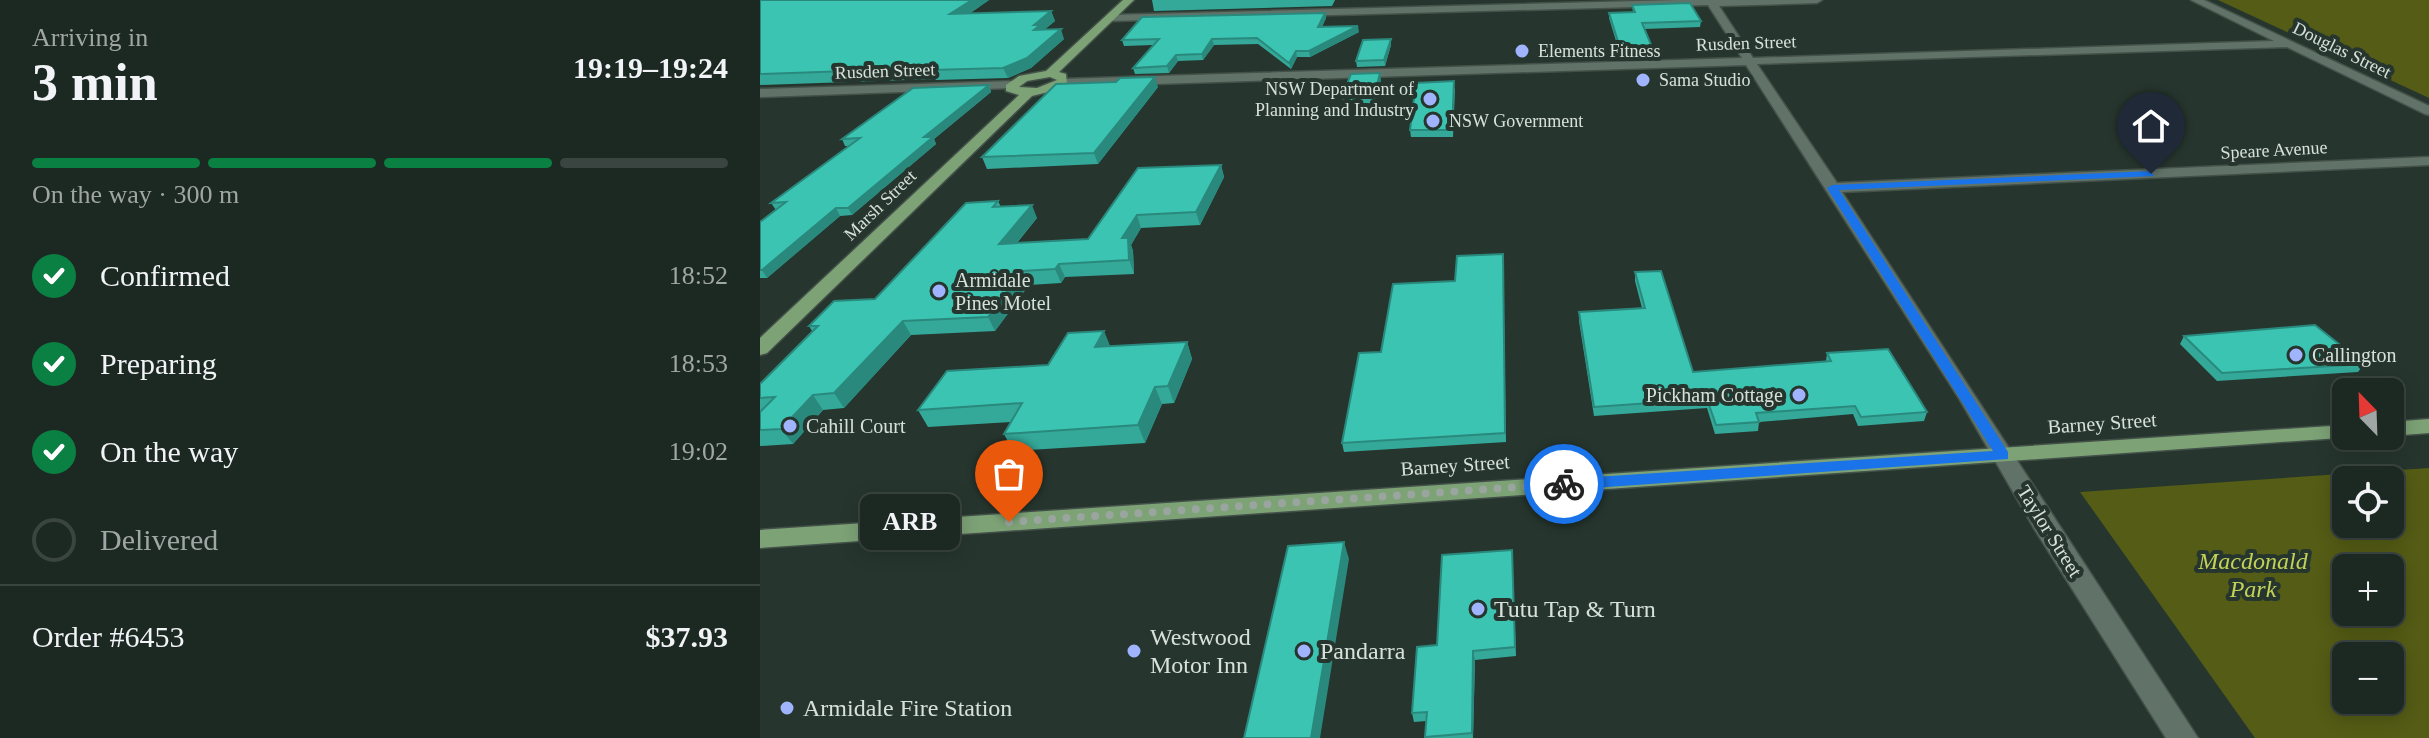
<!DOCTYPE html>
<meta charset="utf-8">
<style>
body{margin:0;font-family:"Times New Roman",serif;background:#25302a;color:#f1f3f6;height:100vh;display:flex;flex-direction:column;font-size:30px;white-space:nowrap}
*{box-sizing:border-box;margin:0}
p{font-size:26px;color:#a0a6a5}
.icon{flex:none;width:44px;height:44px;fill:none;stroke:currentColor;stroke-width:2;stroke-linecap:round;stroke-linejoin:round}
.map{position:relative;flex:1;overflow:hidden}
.details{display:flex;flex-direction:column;background:#1c2822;width:760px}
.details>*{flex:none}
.needle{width:52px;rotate:337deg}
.fabs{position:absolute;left:1572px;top:378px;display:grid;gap:16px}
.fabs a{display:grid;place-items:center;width:72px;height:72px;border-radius:12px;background:#1c2822;box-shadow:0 4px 20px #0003,0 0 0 2px #3a4440;font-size:40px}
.pin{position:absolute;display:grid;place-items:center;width:68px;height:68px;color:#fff;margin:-82px -34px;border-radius:50% 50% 50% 0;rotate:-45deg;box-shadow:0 0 8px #0007}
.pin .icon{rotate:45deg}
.courier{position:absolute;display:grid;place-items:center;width:80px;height:80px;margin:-40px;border:6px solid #1a73e8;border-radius:50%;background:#fff;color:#222;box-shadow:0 2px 10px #0007}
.bubble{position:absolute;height:56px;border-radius:12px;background:#1c2822;box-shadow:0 4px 20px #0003,0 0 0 2px #3a4440;font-size:26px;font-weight:800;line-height:56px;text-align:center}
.summary em{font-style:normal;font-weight:800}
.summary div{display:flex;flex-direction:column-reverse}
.summary{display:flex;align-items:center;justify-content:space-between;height:136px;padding:0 32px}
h1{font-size:52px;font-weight:800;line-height:60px}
.bar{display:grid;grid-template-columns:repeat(4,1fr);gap:12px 8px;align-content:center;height:96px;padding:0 32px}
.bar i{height:10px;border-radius:6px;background:#3a4440}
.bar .current{background:#0b8043}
.bar p{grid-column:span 4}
.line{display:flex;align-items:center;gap:20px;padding:0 32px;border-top:2px solid #3a4440}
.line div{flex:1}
ol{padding:0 32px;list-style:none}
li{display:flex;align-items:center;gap:24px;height:88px}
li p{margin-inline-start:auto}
li .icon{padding:8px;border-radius:50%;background:#0b8043;color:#fff;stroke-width:4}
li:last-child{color:#a0a6a5}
li i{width:44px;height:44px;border:4px solid #3a4440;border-radius:50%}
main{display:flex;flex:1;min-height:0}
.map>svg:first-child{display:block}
.green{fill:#545c15;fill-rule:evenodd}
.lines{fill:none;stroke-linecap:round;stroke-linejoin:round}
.minor-casing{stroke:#435149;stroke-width:3}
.major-casing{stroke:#435149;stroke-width:3}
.minor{fill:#617369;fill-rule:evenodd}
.major{fill:#7da276;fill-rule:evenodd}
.wall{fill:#34a99a}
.shaded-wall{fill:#2a897d}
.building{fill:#3cc4b3;stroke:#2a897d;stroke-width:2}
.route{fill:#1a73e8}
.done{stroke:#99a59e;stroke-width:8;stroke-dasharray:0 14.4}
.poi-dot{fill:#a0b3fd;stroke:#26362e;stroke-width:3}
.labels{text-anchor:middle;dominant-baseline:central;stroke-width:8;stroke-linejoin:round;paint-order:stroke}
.far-street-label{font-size:18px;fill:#d7e1db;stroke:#26362e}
.far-poi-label{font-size:18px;fill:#d7e1db;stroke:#26362e;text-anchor:start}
.poi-label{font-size:20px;fill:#d7e1db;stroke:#26362e;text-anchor:start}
.street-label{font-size:20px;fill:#d7e1db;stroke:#26362e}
.near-park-label{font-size:24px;font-style:italic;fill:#c3d257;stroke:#26362e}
.near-poi-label{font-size:24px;fill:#d7e1db;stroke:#26362e;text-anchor:start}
</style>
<main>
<section class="details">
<div class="summary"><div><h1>3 min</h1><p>Arriving in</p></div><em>19:19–19:24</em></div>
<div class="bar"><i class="current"></i><i class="current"></i><i class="current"></i><i></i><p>On the way · 300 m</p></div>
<ol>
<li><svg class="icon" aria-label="check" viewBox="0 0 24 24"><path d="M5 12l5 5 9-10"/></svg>Confirmed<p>18:52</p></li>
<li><svg class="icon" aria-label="check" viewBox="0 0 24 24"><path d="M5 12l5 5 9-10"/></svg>Preparing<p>18:53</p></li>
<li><svg class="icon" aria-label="check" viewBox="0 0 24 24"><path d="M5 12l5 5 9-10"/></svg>On the way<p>19:02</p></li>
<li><i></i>Delivered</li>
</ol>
<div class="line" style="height:104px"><div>Order #6453</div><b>$37.93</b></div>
</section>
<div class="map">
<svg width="1669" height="738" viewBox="0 0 1669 738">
<rect width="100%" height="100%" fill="#26362e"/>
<g class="green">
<path d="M1458,0H1669V98Z"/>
<path d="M1669,468V738H1495L1320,492ZM1630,480V524H1586V480ZM1586,568H1630V612H1586ZM1586,656H1630V700H1586Z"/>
</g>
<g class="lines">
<g class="minor-casing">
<g id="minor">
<path d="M917,0H1062L1057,3L959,6L993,58L1514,41L1431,0H1444L1669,106V115L1665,114L1527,47L997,64L1077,183L1669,157V165L1082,192L1438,738H1406L1275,530L1200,400L986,65L302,87L296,83L302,79L982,58L948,5L350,21L345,18L350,15Z"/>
<path d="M255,81V87L251,88L0,97V89Z"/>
</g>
</g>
<g class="major-casing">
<g id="major">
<path d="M363,0H374L299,72L306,74L307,84L296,90L272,96L7,353L0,355V338L259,95L246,91V85L259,76L286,71ZM290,77L297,80L277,88L259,87L267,81Z"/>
<path d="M1669,419V433L1630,436H1629L1630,422Z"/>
<path d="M1586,425V436L1594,437L0,548V530Z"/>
</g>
</g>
<use href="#minor" class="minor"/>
<use href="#major" class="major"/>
</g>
<g class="wall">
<path d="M0,0H229L209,14L291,11L295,21L285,29L304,39L271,68L248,78L176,80L175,79L0,85Z"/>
<path d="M392,0H575L572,6L394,11Z"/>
<path d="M872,5L941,21L940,27L884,29L892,47V53L860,54L849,18V13L873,12Z"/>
<path d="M565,13L566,18L562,27L599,32L550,57H537L531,69L498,44L454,45L443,60L418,61L409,73L375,74L373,68L393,45L364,46L362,40Z"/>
<path d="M631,45L625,66L597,67L596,61Z"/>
<path d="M621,80L615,103L584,104L582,97Z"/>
<path d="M229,85L231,92L174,139L176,144L92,215L80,216L7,278H0V222L16,210L11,203L90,146H85L82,139Z"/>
<path d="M398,87L338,164L227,169L222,157Z"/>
<path d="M695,88L693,137H651L650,130Z"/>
<path d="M461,165L464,177L440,225L381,228L371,245L373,251L374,274L305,277L301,283L269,285L235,331L151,335L84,408L63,410L33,444L0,446V384L52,331L49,326L115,299L238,201L241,207L277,218L257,243L328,239Z"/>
<path d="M743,254L746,442L584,452L582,443L621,352L695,281Z"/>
<path d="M875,272L933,372L1066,361L1067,353L1167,412L1164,421L1098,426L1093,414L999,422L998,431L955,434L947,408L834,416L819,321V312L882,308L875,281Z"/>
<path d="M1424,336L1604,364L1598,372L1457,381L1420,344Z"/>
<path d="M427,342L432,359L414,403L402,404L385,443L253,451L244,434L251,422L168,427L158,410L288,365L350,346Z"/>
<path d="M752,550L756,656L715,660L713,738H665L666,721L654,722L652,713L677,645Z"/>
</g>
<g class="shaded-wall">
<path d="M212,0H229L194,24L190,14Z"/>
<path d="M291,11L295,21L282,32L278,40L274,25Z"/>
<path d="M565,13L566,18L559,33L558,27Z"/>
<path d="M598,26L599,32L550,57L549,51Z"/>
<path d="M301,29L304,39L271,68L248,78L243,68Z"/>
<path d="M452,39L454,45L443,60L442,54Z"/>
<path d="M631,39V45L625,66L624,60Z"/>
<path d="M536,51L537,57L531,69L529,63Z"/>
<path d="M416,55L418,61L409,73L407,66Z"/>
<path d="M620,73L621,80L615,103L614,97Z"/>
<path d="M395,77L398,87L338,164L334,153Z"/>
<path d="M229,85L231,92L174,139L176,144L92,215L88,208L164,137Z"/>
<path d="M461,165L464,177L440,225L436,212Z"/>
<path d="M272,205L277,218L245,257L239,244Z"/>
<path d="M76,208L80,216L7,278L2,270Z"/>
<path d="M377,215L381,228L371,245L373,251L374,274L362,238Z"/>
<path d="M299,264L305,277L301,283L295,269Z"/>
<path d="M262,271L269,285L235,331L228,317Z"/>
<path d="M143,321L151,335L84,408L74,393Z"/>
<path d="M344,331L351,348L335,347Z"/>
<path d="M427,342L432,359L414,403L408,386Z"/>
<path d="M395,387L402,404L385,443L378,425Z"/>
<path d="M53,395L63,410L33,444L21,429Z"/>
<path d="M584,542L589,559L560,738H551Z"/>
<path d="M713,651L715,660L713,738L712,733Z"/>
</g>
<g class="building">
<path d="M0,0H212L190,14L291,11L274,25H280L274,30L301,29L267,58L243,68L171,70L173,68L0,74Z"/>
<path d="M930,3L941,21L882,23L892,47L860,48L849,13L875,12L872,5Z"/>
<path d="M565,13L558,27L598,26L549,51H536L529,63L497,38L452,39L442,54L416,55L407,66L373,68L399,39L362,40L382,17Z"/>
<path d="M631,39L624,60L596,61L603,40Z"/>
<path d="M620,73L614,97H582L591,74Z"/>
<path d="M395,77L334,153L222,157L296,84L356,82L360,78Z"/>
<path d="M694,81L692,130H650L656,83Z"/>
<path d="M229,85L164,137H173L88,208H76L2,270H0V222L26,202L11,203L100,138L82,139L153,88Z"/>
<path d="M461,165L436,212L377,215L362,238H368L369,260L299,264L295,269L262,271L228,317L143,321L74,393L53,395L21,429L0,430V412L15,397L0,398V384L58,326H49L74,301L115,299L206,203L238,201L233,207L272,205L239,244L328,239L378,168Z"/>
<path d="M743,254L745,433L582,443L599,353L621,352L633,284L695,281L697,256Z"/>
<path d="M901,271L933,372L1071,361L1067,353L1128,349L1167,412L1101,417L1095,406L996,413L999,422L956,425L947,399L834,407L819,312L885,308L875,272Z"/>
<path d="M1555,325L1604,364L1462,373L1424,336Z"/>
<path d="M344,331L335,347L427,342L408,386L395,387L378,425L244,434L262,403L158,410L187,371L288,365L308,333Z"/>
<path d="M584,542L551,738H484L528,546Z"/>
<path d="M752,550L755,647L713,651L712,733L665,737L667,712L652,713L657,647L677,645L682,555Z"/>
</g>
<path class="route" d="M1391,171L1394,176L1079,190L1248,452V459L804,490L797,484L804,479L1233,451L1067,188L1072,185Z"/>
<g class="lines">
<path class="done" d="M249,522L804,484"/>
</g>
<g class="poi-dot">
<circle cx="762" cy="51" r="8"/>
<circle cx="883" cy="80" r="8"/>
<circle cx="670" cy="99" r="8"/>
<circle cx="673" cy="121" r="8"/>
<circle cx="179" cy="291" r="8"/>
<circle cx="1536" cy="355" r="8"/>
<circle cx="1039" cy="395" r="8"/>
<circle cx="30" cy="426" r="8"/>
<circle cx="718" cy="609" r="8"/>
<circle cx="374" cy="651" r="8"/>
<circle cx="544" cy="651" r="8"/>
<circle cx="27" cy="708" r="8"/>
</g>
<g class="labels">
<g class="far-street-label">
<text transform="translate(986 43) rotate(-2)">Rusden Street</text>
<text transform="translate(1582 50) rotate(26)">Douglas Street</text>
<text transform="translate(125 71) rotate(-2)">Rusden Street</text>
<text transform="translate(1514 150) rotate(-3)">Speare Avenue</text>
<text transform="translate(120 205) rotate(-44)">Marsh Street</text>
</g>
<g class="far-poi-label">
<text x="778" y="51">Elements Fitness</text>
<text x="899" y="80">Sama Studio</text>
<text x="654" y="89" text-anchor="end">NSW Department of<tspan x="654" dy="21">Planning and Industry</tspan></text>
<text x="689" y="121">NSW Government</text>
</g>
<g class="poi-label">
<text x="195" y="280">Armidale<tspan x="195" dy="23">Pines Motel</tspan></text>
<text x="1552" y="355">Callington</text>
<text x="1023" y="395" text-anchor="end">Pickham Cottage</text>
<text x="46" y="426">Cahill Court</text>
</g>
<g class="street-label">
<text transform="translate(1342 423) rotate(-4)">Barney Street</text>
<text transform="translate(695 465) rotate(-4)">Barney Street</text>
<text transform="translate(1290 531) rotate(58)">Taylor Street</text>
</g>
<g class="near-park-label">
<text x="1493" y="561">Macdonald<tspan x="1493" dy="28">Park</tspan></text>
</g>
<g class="near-poi-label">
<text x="734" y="609">Tutu Tap &amp; Turn</text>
<text x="390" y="637">Westwood<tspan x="390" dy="28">Motor Inn</tspan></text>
<text x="560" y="651">Pandarra</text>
<text x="43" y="708">Armidale Fire Station</text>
</g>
</g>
</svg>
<div class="fabs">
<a><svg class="needle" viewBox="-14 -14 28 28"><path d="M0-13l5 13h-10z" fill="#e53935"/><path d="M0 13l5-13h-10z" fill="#a0a6a5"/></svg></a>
<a><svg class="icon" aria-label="locate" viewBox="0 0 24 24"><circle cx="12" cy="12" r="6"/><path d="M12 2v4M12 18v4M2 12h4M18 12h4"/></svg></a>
<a>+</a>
<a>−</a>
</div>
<div class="pin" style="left:249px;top:522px;background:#ea580c"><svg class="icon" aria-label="bag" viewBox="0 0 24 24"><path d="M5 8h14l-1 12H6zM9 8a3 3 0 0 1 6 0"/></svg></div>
<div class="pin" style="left:1391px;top:174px;background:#1f2937"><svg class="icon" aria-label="home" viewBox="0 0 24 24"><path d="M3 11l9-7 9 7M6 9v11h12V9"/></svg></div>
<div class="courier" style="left:804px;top:484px"><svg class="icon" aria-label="bike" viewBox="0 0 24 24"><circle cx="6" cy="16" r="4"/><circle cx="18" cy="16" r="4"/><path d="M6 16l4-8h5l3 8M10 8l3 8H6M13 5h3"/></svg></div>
<div class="bubble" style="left:100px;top:494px;width:100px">ARB</div>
</div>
</main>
